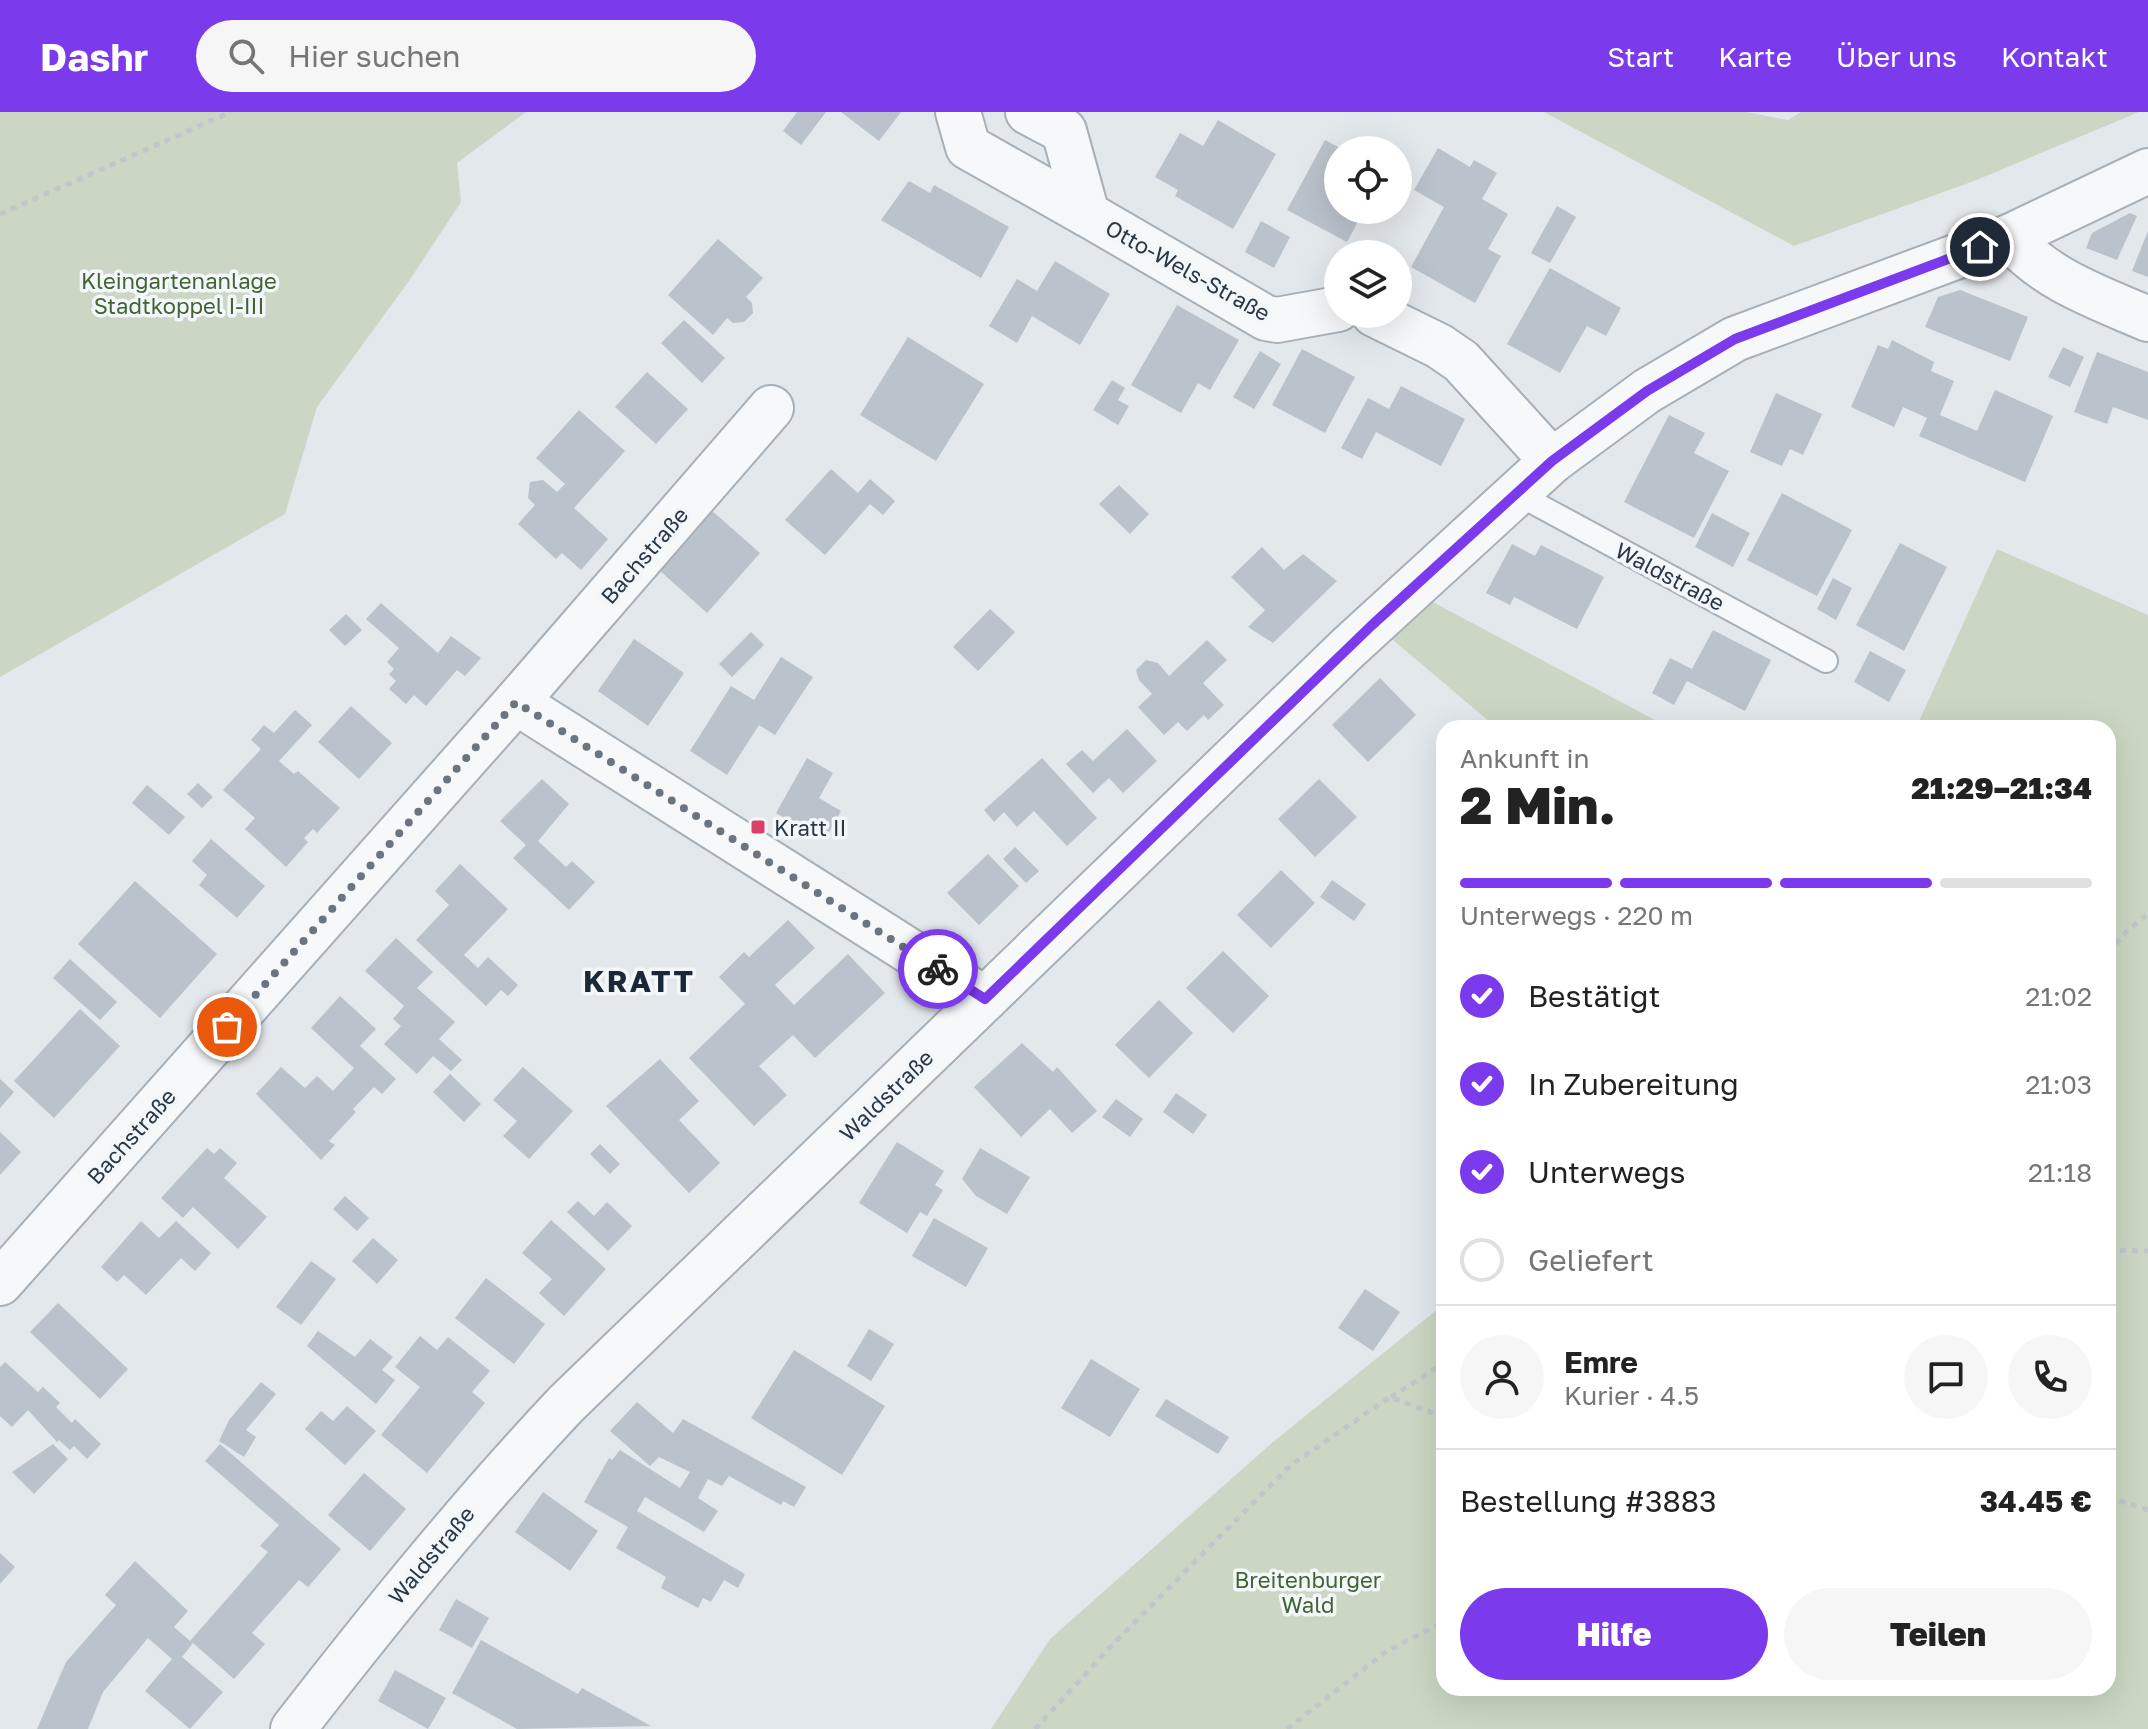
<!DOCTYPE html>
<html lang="de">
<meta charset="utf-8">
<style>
body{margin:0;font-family:"Golos Text",sans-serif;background:#f6f6f6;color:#222;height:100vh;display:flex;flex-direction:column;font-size:30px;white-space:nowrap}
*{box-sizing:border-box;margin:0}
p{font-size:26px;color:#767676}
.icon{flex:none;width:44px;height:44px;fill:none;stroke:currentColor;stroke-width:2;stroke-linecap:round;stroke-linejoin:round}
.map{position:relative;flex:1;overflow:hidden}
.drawer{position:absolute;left:1436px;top:608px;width:680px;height:976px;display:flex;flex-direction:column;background:#fff;border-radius:24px;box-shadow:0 8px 32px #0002}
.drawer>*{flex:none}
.fabs{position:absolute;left:1324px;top:24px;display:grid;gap:16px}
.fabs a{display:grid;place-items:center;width:88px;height:88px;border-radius:50%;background:#fff;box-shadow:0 8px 32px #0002;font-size:40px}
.pin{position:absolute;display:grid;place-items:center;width:68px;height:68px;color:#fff;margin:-34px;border:4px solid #fff;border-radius:50%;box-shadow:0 2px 8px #0007}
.courier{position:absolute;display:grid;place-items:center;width:80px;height:80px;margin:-40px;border:6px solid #7c3aed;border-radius:50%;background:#fff;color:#222;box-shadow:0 2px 10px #0007}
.head em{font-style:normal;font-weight:800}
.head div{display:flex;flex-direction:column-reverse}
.head{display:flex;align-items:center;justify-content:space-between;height:136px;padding:0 24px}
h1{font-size:52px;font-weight:800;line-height:60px}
.bar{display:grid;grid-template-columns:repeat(4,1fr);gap:12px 8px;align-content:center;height:96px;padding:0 24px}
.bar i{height:10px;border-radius:6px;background:#e0e0e0}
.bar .on{background:#7c3aed}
.bar p{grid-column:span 4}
.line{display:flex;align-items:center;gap:20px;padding:0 24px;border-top:2px solid #e0e0e0}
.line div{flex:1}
.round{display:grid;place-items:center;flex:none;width:84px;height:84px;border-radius:42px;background:#f6f6f6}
ol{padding:0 24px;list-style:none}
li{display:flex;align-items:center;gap:24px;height:88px}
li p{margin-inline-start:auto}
li .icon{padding:8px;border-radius:50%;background:#7c3aed;color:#fff;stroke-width:4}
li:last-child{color:#767676}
li i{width:44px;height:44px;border:4px solid #e0e0e0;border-radius:50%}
.cta{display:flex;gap:16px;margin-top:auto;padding:16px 24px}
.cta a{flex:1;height:92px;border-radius:48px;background:#7c3aed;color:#fff;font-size:32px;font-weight:800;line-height:92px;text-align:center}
.cta a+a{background:#f6f6f6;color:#222}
header{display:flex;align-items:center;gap:48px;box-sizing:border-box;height:112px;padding:0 40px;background:#7c3aed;color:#fff}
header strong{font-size:38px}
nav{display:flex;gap:44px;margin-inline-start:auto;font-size:28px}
.search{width:560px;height:72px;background:#f6f6f6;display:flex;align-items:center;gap:20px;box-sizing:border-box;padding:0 28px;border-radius:44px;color:#767676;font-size:30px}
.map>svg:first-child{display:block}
.green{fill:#cbd7c4}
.building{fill:#bac2cb}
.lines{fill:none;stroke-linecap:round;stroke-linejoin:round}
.lane-casing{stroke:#a7afb7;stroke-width:26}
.street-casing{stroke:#a7afb7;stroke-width:48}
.path{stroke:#c1c6cb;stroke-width:5;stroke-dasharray:6 6;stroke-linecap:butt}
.lane{stroke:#f7f8fa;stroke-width:22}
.street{stroke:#f7f8fa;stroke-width:44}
.done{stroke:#6a7580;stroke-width:8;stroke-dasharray:0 14.4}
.route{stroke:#7c3aed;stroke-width:10}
.poi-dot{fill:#d94169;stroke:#f3f7f9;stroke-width:3}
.labels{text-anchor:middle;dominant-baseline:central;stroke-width:7;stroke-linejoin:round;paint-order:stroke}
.street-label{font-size:22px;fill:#293746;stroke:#f3f7f9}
.park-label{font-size:22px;fill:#436335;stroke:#f3f7f9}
.poi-label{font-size:22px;fill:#293746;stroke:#f3f7f9;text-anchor:start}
.district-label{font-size:30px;font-weight:bold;letter-spacing:2px;fill:#1b2837;stroke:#f3f7f9}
</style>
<header>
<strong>Dashr</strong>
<div class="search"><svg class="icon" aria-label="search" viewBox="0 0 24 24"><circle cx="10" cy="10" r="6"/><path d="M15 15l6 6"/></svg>Hier suchen</div>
<nav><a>Start</a><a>Karte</a><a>Über uns</a><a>Kontakt</a></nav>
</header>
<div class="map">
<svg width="2148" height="1617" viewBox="0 0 2148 1617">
<rect width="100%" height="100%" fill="#e3e8ec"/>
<g class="green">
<path d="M0,0H526L457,51L461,90L409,169L317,295L285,402L0,565Z"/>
<path d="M1544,0H1747L1788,8L1801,0H2139L1974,69L1794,134Z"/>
<path d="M1997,437L2148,503V1617H991L1050,1527L1273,1330L1444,1192V1576H2108V616H1916Z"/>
<path d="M1427,487L1670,616H1497L1387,523Z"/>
</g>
<g class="building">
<path d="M797,0H826L801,33L783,19Z"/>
<path d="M841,0H901L879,29Z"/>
<path d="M1218,8L1276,42L1233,117L1175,84L1178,78L1155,65L1180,21L1203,34Z"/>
<path d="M1325,28L1344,38H1338V98H1364L1347,130L1287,98Z"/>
<path d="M1438,36L1470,55L1474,48L1497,61L1482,87L1508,102L1488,137L1501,144L1475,191L1411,155L1444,95L1414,78Z"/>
<path d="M909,69L930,81L934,73L1009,115L981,166L881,108Z"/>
<path d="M1557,94L1576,105L1550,151L1531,141Z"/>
<path d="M2130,101L2137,104L2117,148L2086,136L2092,121Z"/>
<path d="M1261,109L1290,125L1274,156L1245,140Z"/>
<path d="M2148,119V165L2132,159Z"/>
<path d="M718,127L763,166L746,185L752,191L753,201L744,210L733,211L727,206L713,223L668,183Z"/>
<path d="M1055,149L1110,182L1080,233L1032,204L1017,231L989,214L1017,167L1037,179Z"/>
<path d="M1550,156L1621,196L1606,224L1587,214L1560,261L1507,232Z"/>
<path d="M1960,178L2028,205L2010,249L1925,215L1938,185Z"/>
<path d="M1177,193L1239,228L1210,278L1198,271L1181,301L1131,273Z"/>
<path d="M684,208L725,246L702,271L661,231Z"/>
<path d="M908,225L984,272L936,349L860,303Z"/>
<path d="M1892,228L1934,250L1931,259L1954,269L1940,303L1977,319L1995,278L2053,304L2025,370L1919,324L1927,306L1903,295L1894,315L1851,295L1878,233L1888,237Z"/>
<path d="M2063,235L2084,245L2070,275L2048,265Z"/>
<path d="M1302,237L1355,265L1325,321L1272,293Z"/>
<path d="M1260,239L1281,252L1254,297L1233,285Z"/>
<path d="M2097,240L2148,260V308L2113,295L2107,312L2074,300Z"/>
<path d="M647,260L688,297L656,332L615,295Z"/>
<path d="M1112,268L1125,276L1118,288L1129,294L1118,313L1093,298Z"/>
<path d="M1401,274L1465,307L1441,354L1376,320L1362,347L1341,336L1368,286L1389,297Z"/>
<path d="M1776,281L1822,302L1803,343L1790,337L1782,354L1750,340Z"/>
<path d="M579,298L625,339L574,396L608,427L581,458L562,441L556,447L518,412L535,393L528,386L530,370L543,368L557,380L565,372L536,346Z"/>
<path d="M1669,303L1705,321L1694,341L1729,359L1694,426L1624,390Z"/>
<path d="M831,357L858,381L870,367L895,389L883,403L870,392L825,443L785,408Z"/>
<path d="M1119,373L1149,402L1130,422L1099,392Z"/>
<path d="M1782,381L1852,418L1817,484L1747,448Z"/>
<path d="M711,398L760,441L707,501L658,457Z"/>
<path d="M1712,401L1750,421L1733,455L1695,435Z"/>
<path d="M1900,431L1947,455L1904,539L1856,513Z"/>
<path d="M1512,432L1535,444L1541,433L1604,465L1577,517L1514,485L1510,493L1486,481Z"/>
<path d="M1262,435L1284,458L1303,442L1337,469L1273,531L1248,515L1265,498L1231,465Z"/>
<path d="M1833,466L1852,476L1836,508L1817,497Z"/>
<path d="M381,491L438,541L451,524L481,546L465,564L457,558L426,594L414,583L406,592L389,577L396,569L389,562L394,557L387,550L399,536L366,507Z"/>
<path d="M990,497L1015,520L978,559L953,535Z"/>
<path d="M346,502L362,518L345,534L329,518Z"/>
<path d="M1713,518L1771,548L1745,599L1687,569L1674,593L1652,581L1670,546L1692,557Z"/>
<path d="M751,520L764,533L732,565L719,552Z"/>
<path d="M634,527L684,561L648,614L598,579Z"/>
<path d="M1207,528L1227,548L1203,571L1224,593L1208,608L1204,603L1187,619L1178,610L1164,623L1138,595L1152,582L1139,568L1136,558L1146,548L1158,551L1169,564Z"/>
<path d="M1870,539L1906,558L1889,590L1854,570Z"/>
<path d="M781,545L813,565L775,623L759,613L727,663L690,639L731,574L754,588Z"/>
<path d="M1380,566L1416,603L1368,650L1332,613Z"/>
<path d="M351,594L392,631L359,667L318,630Z"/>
<path d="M295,598L312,613L279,649L294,662L298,659L340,696L317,721L313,717L304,726L308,730L286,755L245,717L255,706L223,678L261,637L251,628L264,613L274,621Z"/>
<path d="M1127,617L1157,649L1123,681L1109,666L1093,681L1066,652L1082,638L1093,649Z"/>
<path d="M807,646L833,661L819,686L841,699L825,728L776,701Z"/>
<path d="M1042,646L1097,706L1067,734L1034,699L1017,715L1004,700L994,710L984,698Z"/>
<path d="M542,667L569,692L538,729L566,755L572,749L595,770L569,798L513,746L526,733L500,709Z"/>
<path d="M1319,667L1357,705L1315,745L1278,707Z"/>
<path d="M198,671L213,685L202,696L187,682Z"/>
<path d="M147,673L185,705L169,723L132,691Z"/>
<path d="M211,727L265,774L237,806L199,773L207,763L192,749Z"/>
<path d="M1015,735L1039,759L1026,771L1003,747Z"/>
<path d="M988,742L1019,774L979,813L947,781Z"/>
<path d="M460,752L508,797L464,843L478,856L488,845L518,873L508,884L501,878L486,894L416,828L449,793L435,779Z"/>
<path d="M1281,758L1315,791L1271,836L1237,803Z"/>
<path d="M1332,768L1366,792L1354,809L1320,785Z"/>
<path d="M135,769L217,842L160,906L78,832Z"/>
<path d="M788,808L815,836L775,873L794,893L848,842L885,881L815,946L793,923L759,954L787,983L754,1014L689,946L745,892L719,865L744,840L749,845Z"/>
<path d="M396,826L433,860L417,876L455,910L439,927L462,948L451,959L433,944L417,962L384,932L401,914L393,907L404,894L365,859Z"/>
<path d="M1223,839L1269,884L1233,921L1186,876Z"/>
<path d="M70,847L117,890L100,908L53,866Z"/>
<path d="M340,884L376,917L360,934L396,967L382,982L374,975L353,997L356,1000L329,1029L335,1033L321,1048L256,982L281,955L305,976L317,964L333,979L354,956L311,916Z"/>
<path d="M1159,888L1193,921L1149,966L1115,933Z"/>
<path d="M80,897L120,934L54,1006L14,969Z"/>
<path d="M1022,931L1053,960L1057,955L1097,999L1072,1021L1050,997L1021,1025L974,975Z"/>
<path d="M660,947L699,989L679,1008L720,1051L689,1081L606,994Z"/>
<path d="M523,955L573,999L529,1047L503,1024L517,1009L493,988Z"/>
<path d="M450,962L481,992L464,1010L433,980Z"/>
<path d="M0,967L14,980L0,996Z"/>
<path d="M1176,981L1207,1003L1193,1022L1163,1000Z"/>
<path d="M1116,987L1143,1007L1130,1025L1102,1005Z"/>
<path d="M0,1020L21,1040L0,1063Z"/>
<path d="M897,1030L944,1059L935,1073L943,1078L927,1104L920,1100L907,1121L859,1091Z"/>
<path d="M600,1032L620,1052L610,1062L590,1042Z"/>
<path d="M207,1036L214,1042L220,1036L237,1051L224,1066L267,1105L238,1137L193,1095L183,1106L161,1086Z"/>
<path d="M980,1036L1030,1065L1007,1102L976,1084L962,1067Z"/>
<path d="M345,1084L369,1106L357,1119L333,1097Z"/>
<path d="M578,1089L594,1104L607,1090L632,1114L608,1139L567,1100Z"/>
<path d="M934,1106L988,1136L966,1175L912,1144Z"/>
<path d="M551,1108L606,1157L564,1204L539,1181L552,1167L522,1141Z"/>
<path d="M141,1109L159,1126L176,1109L211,1141L195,1159L181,1146L146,1183L124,1163L117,1170L101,1155Z"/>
<path d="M373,1126L398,1148L377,1172L352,1149Z"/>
<path d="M311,1149L336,1167L301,1213L276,1195Z"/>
<path d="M486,1166L545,1212L514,1252L455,1206Z"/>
<path d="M1365,1177L1400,1200L1373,1239L1338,1216Z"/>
<path d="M58,1191L128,1257L100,1287L30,1220Z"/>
<path d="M869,1217L894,1232L871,1269L847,1254Z"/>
<path d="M318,1219L355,1245L370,1227L393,1245L382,1258L395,1268L376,1292L307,1234Z"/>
<path d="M420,1224L437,1238L448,1225L490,1259L472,1280L485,1291L427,1361L381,1323L420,1275L395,1255Z"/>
<path d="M794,1238L885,1294L842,1363L751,1306Z"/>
<path d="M1091,1247L1140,1277L1110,1325L1061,1296Z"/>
<path d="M5,1250L38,1280L43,1275L60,1291L56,1295L72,1311L75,1307L101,1332L87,1347L74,1334L70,1338L59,1328L57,1330L28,1298L12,1315L0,1304V1255Z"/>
<path d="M261,1270L276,1282L246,1318L256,1325L244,1345L219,1329L229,1308Z"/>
<path d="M1166,1287L1229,1325L1218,1342L1155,1304Z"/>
<path d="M637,1290L673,1321L683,1307L806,1375L794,1395L783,1389L781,1393L729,1364L722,1374L708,1367L698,1386L718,1399L704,1420L645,1385L637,1399L745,1462L738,1476L724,1468L711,1490L703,1486L698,1496L661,1476L666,1465L616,1436L628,1415L584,1390L609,1346L612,1348L620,1338L680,1376L690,1360L659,1345L650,1354L610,1319Z"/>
<path d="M347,1294L376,1319L345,1353L305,1317L321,1299L333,1309Z"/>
<path d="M53,1332L68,1347L34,1382L12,1360Z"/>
<path d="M220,1332L341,1437L308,1475L299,1468L252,1521L265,1532L234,1567L193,1531L182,1545L223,1580L190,1617L145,1579L172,1547L148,1526L103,1580L88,1617H37L66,1550L116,1493L105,1483L135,1449L188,1499L174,1515L190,1529L268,1440L260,1434L279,1413L205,1349Z"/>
<path d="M364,1361L406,1397L370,1439L328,1403Z"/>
<path d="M543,1380L598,1419L570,1459L515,1420Z"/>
<path d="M0,1441L15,1455L0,1472Z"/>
<path d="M456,1487L489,1506L472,1536L439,1518Z"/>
<path d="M481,1528L578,1582L582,1576L651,1614L517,1617L452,1581Z"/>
<path d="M395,1558L446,1586L428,1617L378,1589Z"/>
</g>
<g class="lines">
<g class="lane-casing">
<path id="lane" d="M1514,380L1826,549"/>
</g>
<g class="street-casing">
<g id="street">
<path d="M958,0L968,35L1087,102"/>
<path d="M1028,0L1064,19L1087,102L1266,206L1277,208L1338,197"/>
<path d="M2009,125C2046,168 2097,185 2148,207"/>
<path d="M1374,202L1439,234L1461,249L1552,349"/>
<path d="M516,590L985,887"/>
<path d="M0,1171L516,590L771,296"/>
<path d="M293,1617C380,1505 469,1395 566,1292L1349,535L1552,349L1647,279L1735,227L2009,125L2148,59"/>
</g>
</g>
<g class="path">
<path d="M0,102L231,0"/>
<path d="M2108,841L2126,820L2148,802"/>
<path d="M2108,1138L2148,1139"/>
<path d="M1391,1285L1444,1251"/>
<path d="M2108,1385L2148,1398"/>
<path d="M1035,1617L1114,1531L1291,1353L1390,1285L1444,1305"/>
<path d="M1287,1617L1387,1539L1444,1510"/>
</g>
<use href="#lane" class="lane"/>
<use href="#street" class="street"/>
</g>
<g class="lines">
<path class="done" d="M227,915L516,590L938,857"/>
<path class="route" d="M938,857L985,887L1371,514L1552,349L1647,279L1735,227L1980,135"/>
</g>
<rect class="poi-dot" x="750" y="707" width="16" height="16" rx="4"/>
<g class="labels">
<g class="street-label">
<text transform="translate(1188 158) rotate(29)">Otto-Wels-Straße</text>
<text transform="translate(644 443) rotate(-49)">Bachstraße</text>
<text transform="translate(1670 464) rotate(28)">Waldstraße</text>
<text transform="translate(886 983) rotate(-44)">Waldstraße</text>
<text transform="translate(131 1024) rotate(-48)">Bachstraße</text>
<text transform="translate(431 1443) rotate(-50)">Waldstraße</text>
</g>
<g class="park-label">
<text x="179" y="168">Kleingartenanlage<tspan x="179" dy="25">Stadtkoppel I-III</tspan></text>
<text x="1308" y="1467">Breitenburger<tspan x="1308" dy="25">Wald</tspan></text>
</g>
<g class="poi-label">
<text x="774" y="715">Kratt II</text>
</g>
<g class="district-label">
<text x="639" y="869">KRATT</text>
</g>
</g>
</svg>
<div class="fabs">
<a><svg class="icon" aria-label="locate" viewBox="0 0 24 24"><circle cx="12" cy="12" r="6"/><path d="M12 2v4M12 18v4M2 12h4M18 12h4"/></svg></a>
<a><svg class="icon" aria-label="layers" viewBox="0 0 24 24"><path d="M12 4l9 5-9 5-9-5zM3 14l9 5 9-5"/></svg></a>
</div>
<div class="pin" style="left:227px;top:915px;background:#ea580c"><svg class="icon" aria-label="bag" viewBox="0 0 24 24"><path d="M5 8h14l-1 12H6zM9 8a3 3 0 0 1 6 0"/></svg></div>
<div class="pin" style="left:1980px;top:135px;background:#1f2937"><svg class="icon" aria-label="home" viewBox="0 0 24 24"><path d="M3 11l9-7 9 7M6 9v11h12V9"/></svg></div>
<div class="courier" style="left:938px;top:857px"><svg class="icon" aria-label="bike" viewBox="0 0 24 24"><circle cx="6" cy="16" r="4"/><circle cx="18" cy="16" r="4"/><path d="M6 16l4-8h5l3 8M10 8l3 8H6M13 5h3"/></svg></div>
<section class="drawer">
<div class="head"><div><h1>2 Min.</h1><p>Ankunft in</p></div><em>21:29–21:34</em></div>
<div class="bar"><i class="on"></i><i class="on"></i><i class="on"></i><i></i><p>Unterwegs · 220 m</p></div>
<ol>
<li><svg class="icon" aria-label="check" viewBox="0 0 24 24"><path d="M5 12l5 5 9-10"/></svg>Bestätigt<p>21:02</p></li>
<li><svg class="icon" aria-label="check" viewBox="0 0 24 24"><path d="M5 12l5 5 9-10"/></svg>In Zubereitung<p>21:03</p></li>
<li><svg class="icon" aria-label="check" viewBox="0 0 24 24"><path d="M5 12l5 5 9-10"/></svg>Unterwegs<p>21:18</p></li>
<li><i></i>Geliefert</li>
</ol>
<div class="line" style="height:144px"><a class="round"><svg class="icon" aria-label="person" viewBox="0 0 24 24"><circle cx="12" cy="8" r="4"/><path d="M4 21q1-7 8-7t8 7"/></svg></a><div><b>Emre</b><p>Kurier · 4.5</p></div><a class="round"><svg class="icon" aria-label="chat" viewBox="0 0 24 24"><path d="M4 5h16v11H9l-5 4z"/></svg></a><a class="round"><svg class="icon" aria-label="phone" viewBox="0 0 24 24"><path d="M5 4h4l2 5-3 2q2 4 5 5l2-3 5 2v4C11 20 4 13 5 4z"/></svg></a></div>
<div class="line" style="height:104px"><div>Bestellung #3883</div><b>34.45 €</b></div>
<div class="cta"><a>Hilfe</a><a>Teilen</a></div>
</section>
</div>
